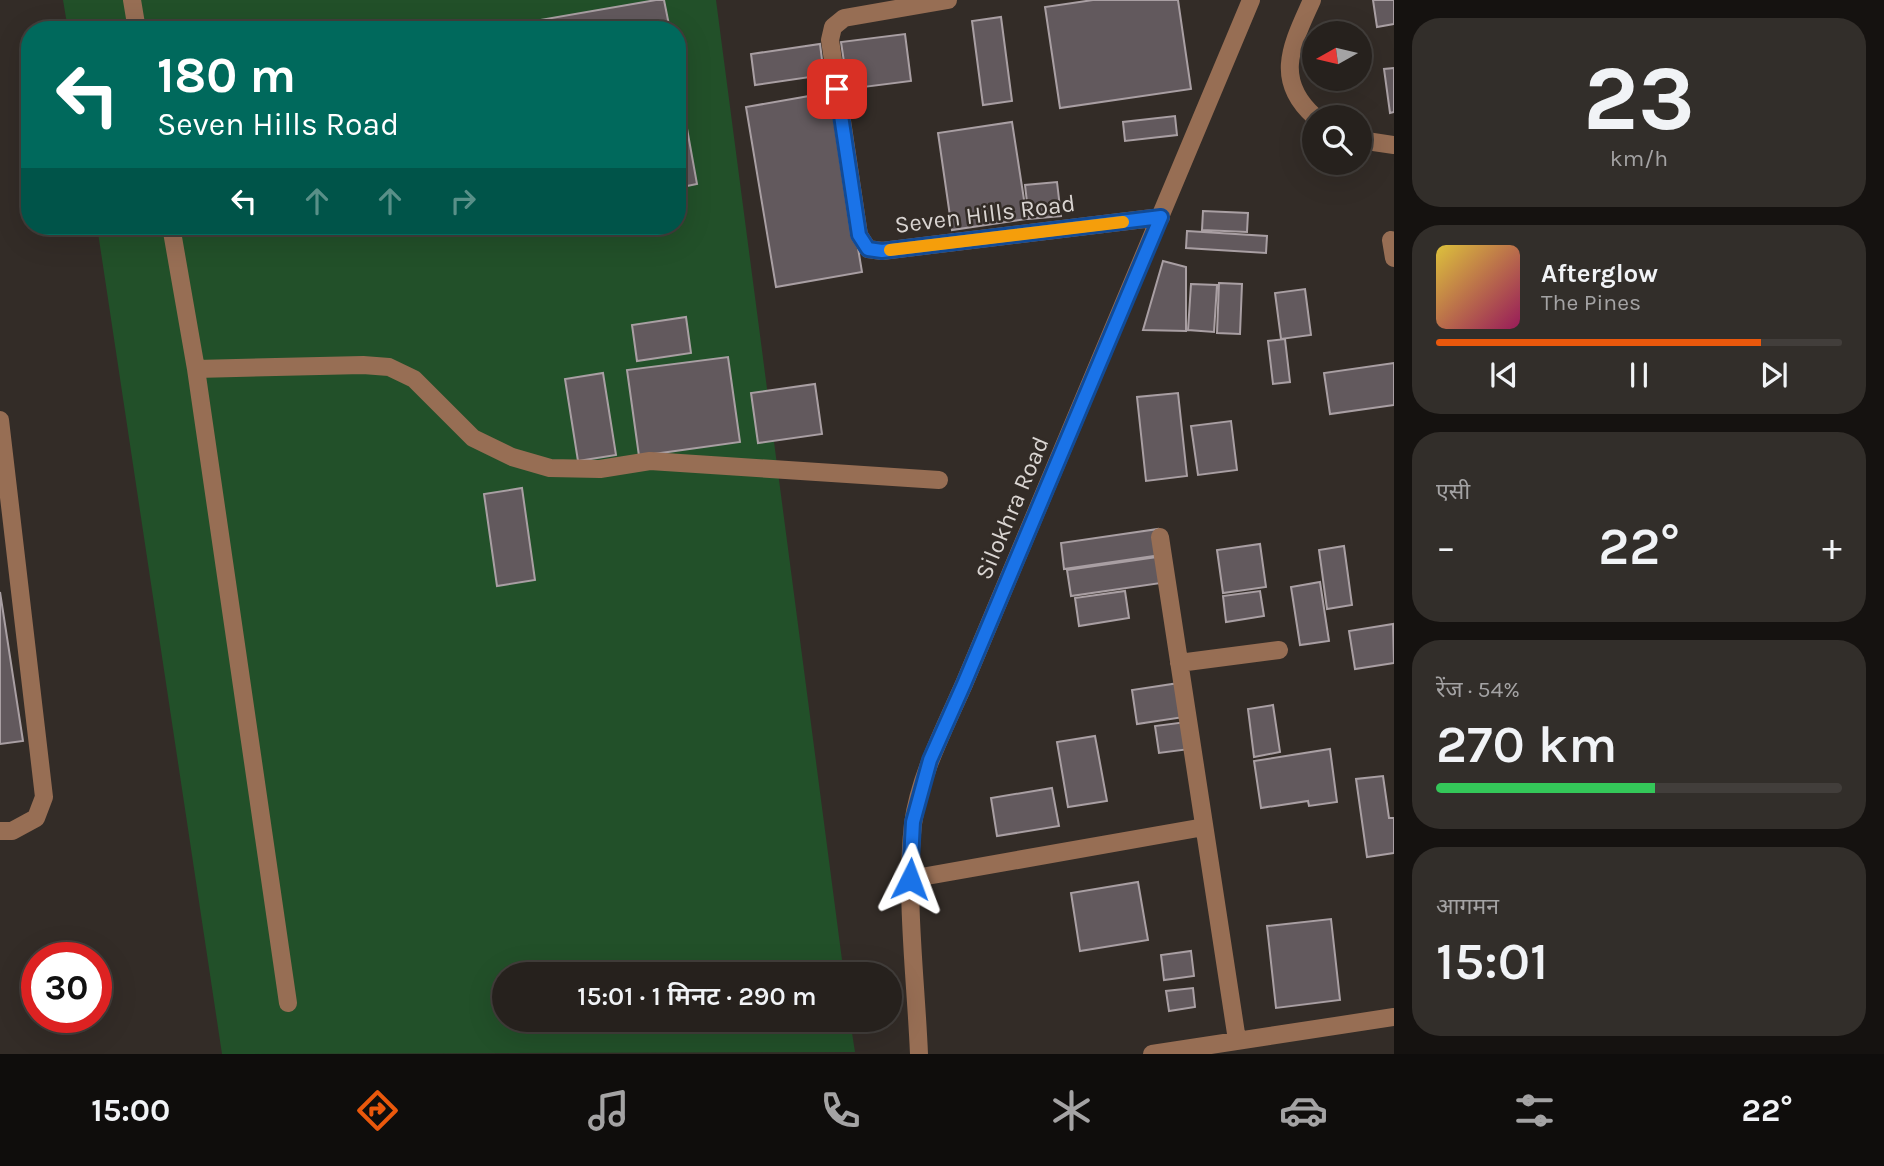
<!DOCTYPE html>
<html lang="hi">
<meta charset="utf-8">
<style>
:root{--surface:#26211d;--page:#322e2a;--text:#f1f3f6;--muted:#a4a3a4;--line:#423e3b;--accent:#ea580c}
body{margin:0;font-family:Karla,"Noto Sans Devanagari",sans-serif;background:var(--page);color:var(--text);height:100vh;display:flex;flex-direction:column;font-size:26px;white-space:nowrap}
*{box-sizing:border-box;margin:0}
p{font-size:23px;color:var(--muted)}
.icon{flex:none;width:38px;height:38px;fill:none;stroke:currentColor;stroke-width:2;stroke-linecap:round;stroke-linejoin:round}
.map{position:relative;flex:1;overflow:hidden}
.sheet{display:flex;flex-direction:column;gap:18px;padding:18px;background:#151210;width:490px}
.sheet>*{flex:none}
.hud{position:absolute;left:21px;top:21px;width:665px;height:214px;border-radius:28px;box-shadow:0 7px 28px #0002,0 0 0 2px var(--line);background:#00695c;color:#fff;overflow:hidden}
.needle{width:46px;rotate:262deg}
.controls{position:absolute;left:1302px;top:21px;display:grid;gap:14px}
.controls a{display:grid;place-items:center;width:70px;height:70px;border-radius:50%;background:var(--surface);box-shadow:0 7px 28px #0002,0 0 0 2px var(--line);font-size:35px}
.speed{position:absolute;left:21px;top:942px;display:flex;gap:14px;font-size:35px;font-weight:700;text-align:center}
.speed>*{display:grid;place-content:center;width:91px;height:91px;border-radius:50%;background:var(--surface);box-shadow:0 7px 28px #0002,0 0 0 2px var(--line);line-height:1}
.speed .limit{border:10px solid #d22;background:#fff;color:#111}
.pin{position:absolute;display:grid;place-items:center;width:60px;height:60px;color:#fff;margin:-30px;border-radius:14px;box-shadow:0 4px 10px #0006}
.me{position:absolute;width:77px;margin:-38px;rotate:3deg;stroke-linejoin:round;filter:drop-shadow(0 0 5px #0008)}
.turn{display:flex;align-items:center;gap:24px;height:147px;padding:0 21px;font-size:32px}
.turn .icon{width:91px;height:91px;stroke-width:2.5}
.turn b{display:block;font-size:49px;line-height:60px}
.lanes{display:flex;align-items:center;height:66px;padding:0 21px;background:#0003;justify-content:center;gap:35px;direction:ltr}
.lanes .off{opacity:.35}
.big{font-size:52px;font-weight:600;line-height:1.1}
.sheet .widget{flex:1;display:flex;flex-direction:column;justify-content:center;gap:10px;min-width:0;padding:0 24px;border-radius:28px;background:var(--page)}
.sheet .dial{align-items:center;gap:0}
.dial b{font-size:91px;line-height:1}
.song{display:flex;align-items:center;gap:21px}
.cover{width:84px;height:84px;border-radius:10px;background:linear-gradient(135deg,hsl(50 70% 55%),hsl(330 70% 35%))}
.played{height:7px;border-radius:4px;background:linear-gradient(90deg,var(--accent) 80%,var(--line) 80%)}
.keys{display:flex;justify-content:space-around;direction:ltr}
.heat{display:flex;justify-content:space-between;align-items:center;font-size:38px;direction:ltr}
.charge{height:10px;border-radius:5px;background:linear-gradient(90deg,#34c759 54%,var(--line) 0)}
.trip{position:absolute;left:492px;top:962px;width:410px;height:70px;border-radius:35px;background:var(--surface);box-shadow:0 7px 28px #0002,0 0 0 2px var(--line);font-weight:600;line-height:70px;text-align:center}
.menu{display:flex;height:112px;justify-content:space-around;align-items:center;background:#0f0d0c;color:var(--muted)}
.menu .icon{width:49px;height:49px}
.menu .selected{color:var(--accent)}
.menu b{font-size:32px;color:var(--text)}
main{display:flex;flex:1;min-height:0}
.map>svg:first-child{display:block}
.green{fill:#225029}
.building{fill:#62595d;stroke:#a99fa3;stroke-width:2}
.lines{fill:none;stroke-linecap:round;stroke-linejoin:round}
.minor{stroke:#976e54;stroke-width:18}
.route-casing{stroke:#114b97;stroke-width:18}
.route{stroke:#1a73e8;stroke-width:12}
.slow{stroke:#f59e0b;stroke-width:12}
.labels{text-anchor:middle;dominant-baseline:central;stroke-width:5;stroke-linejoin:round;paint-order:stroke}
.street-label{font-size:24px;fill:#dad5d2;stroke:#332c27}
</style>
<main>
<div class="map">
<svg width="1394" height="1054" viewBox="0 0 1394 1054">
<rect width="100%" height="100%" fill="#332c27"/>
<path class="green" d="M63 0H716L844 975H504V1020H850L855 1052 222 1054 97 226H677V30H68Z"/>
<path class="building" d="M656 0H664L670 30H541L540 20Z
M1093 0H1178L1191 89 1060 108 1045 7Z
M1373 0H1394V24L1377 27Z
M1001 17 1012 101 983 105 972 21Z
M905 34 911 81 848 89 841 42Z
M820 44 824 75 755 85 751 54Z
M1394 68V112L1390 113 1384 69Z
M677 73 697 184 677 188Z
M832 92 862 272 776 287 746 107Z
M1175 116 1177 135 1125 141 1123 122Z
M1012 122 1027 219 952 230 938 133Z
M1057 182 1061 216 1029 219 1025 185Z
M1203 211 1248 213 1247 232 1202 230Z
M1187 231 1267 236 1266 253 1186 248Z
M1163 261 1186 267V331L1143 330Z
M1219 283 1242 284 1240 334 1217 333Z
M1191 284 1217 285 1214 332 1188 330Z
M1305 289 1311 335 1281 339 1275 293Z
M686 317 691 353 637 361 632 325Z
M1285 339 1290 382 1273 384 1268 341Z
M728 357 740 442 639 456 627 370Z
M1394 363V405L1330 414 1324 373Z
M603 373 616 455 578 461 565 379Z
M815 384 822 434 758 443 751 393Z
M1178 393 1187 476 1146 481 1137 397Z
M1231 421 1237 470 1198 475 1191 426Z
M522 488 535 580 497 586 484 494Z
M1158 529 1161 555 1064 569 1061 543Z
M1260 544 1266 587 1223 593 1217 550Z
M1344 546 1352 605 1327 609 1319 550Z
M1157 557 1161 583 1071 596 1067 570Z
M1320 582 1329 641 1300 645 1291 587Z
M1125 591 1129 618 1079 626 1075 598Z
M1260 591 1264 616 1226 622 1223 596Z
M0 592 23 741 0 744Z
M1393 624 1394 663 1355 669 1349 631Z
M1179 683 1184 717 1137 724 1132 690Z
M1273 705 1280 752 1254 757 1248 709Z
M1186 722 1190 749 1159 753 1155 726Z
M1095 736 1107 801 1068 807 1057 742Z
M1330 749 1337 802 1309 806 1308 801 1261 808 1254 761Z
M1383 776 1389 818H1394V853L1367 857 1356 779Z
M1052 788 1059 826 997 836 991 798Z
M1138 882 1148 940 1080 951 1071 893Z
M1331 919 1340 1000 1276 1008 1267 926Z
M1191 951 1194 976 1164 980 1161 955Z
M1193 988 1195 1007 1169 1011 1166 991Z"/>
<g class="lines">
<path class="minor" d="M132 0 137 30
M948 0 844 18 833 27 830 40 859 235 868 249 882 251 1161 217
M1312 0C1293 43 1272 79 1315 117
M1360 140 1394 145
M171 226 196 369 288 1003
M1391 240 1394 258
M196 369 363 365 389 367 414 379 473 438 512 457 550 468 600 469 650 461 939 480
M0 420 44 797 36 818 12 831H0
M1160 537 1237 1040
M1179 663 1279 650
M910 879 1204 827
M919 1054C916 981 905 896 913 824 919 777 945 727 964 684L1251 0
M1152 1054 1394 1017"/>
</g>
<g class="lines">
<g class="route-casing">
<path id="route" d="M837 89 859 235 868 249 882 251 1161 217 964 684 930 760 913 822 910 879"/>
</g>
<use href="#route" class="route"/>
<path class="slow" d="M890 250 1123 222"/>
</g>
<g class="labels">
<g class="street-label">
<text transform="translate(985 214) rotate(-7)">Seven Hills Road</text>
<text transform="translate(1012 508) rotate(-67)">Silokhra Road</text>
</g>
</g>
</svg>
<div class="controls">
<a><svg class="needle" viewBox="-14 -14 28 28"><path d="M0-13l5 13h-10z" fill="#e53935"/><path d="M0 13l5-13h-10z" fill="#a4a3a4"/></svg></a>
<a><svg class="icon" aria-label="search" viewBox="0 0 24 24"><circle cx="10" cy="10" r="6"/><path d="M15 15l6 6"/></svg></a>
</div>
<div class="speed"><div class="limit">30</div></div>
<div class="pin" style="left:837px;top:89px;background:#d93025"><svg class="icon" aria-label="arrive" viewBox="0 0 24 24"><path d="M6 21V4h12l-3 4 3 4H6"/></svg></div>
<svg class="me" style="left:910px;top:879px" viewBox="-20 -20 40 40"><path d="M0-17L14 15 0 8-14 15z" fill="#1a73e8" stroke="#fff" stroke-width="4"/></svg>
<div class="trip">15:01 · 1 मिनट · 290 m</div>
<div class="hud">
<div class="turn"><svg class="icon" aria-label="left" viewBox="0 0 24 24"><path d="M17 20v-9H6M10 6l-5 5 5 5"/></svg><div><b>180 m</b>Seven Hills Road</div></div>
<div class="lanes"><svg class="icon" aria-label="left" viewBox="0 0 24 24"><path d="M17 20v-9H6M10 6l-5 5 5 5"/></svg><svg class="icon off" aria-label="ahead" viewBox="0 0 24 24"><path d="M12 20V5M6 11l6-6 6 6"/></svg><svg class="icon off" aria-label="ahead" viewBox="0 0 24 24"><path d="M12 20V5M6 11l6-6 6 6"/></svg><svg class="icon off" aria-label="right" viewBox="0 0 24 24"><path d="M7 20v-9h11M14 6l5 5-5 5"/></svg></div>
</div>
</div>
<section class="sheet">
<div class="widget dial"><b>23</b><p>km/h</p></div>
<div class="widget">
<div class="song"><i class="cover"></i><div><b>Afterglow</b><p>The Pines</p></div></div>
<div class="played"></div>
<div class="keys"><svg class="icon" aria-label="previous" viewBox="0 0 24 24"><path d="M18 5L8 12l10 7zM5 5v14"/></svg><svg class="icon" aria-label="pause" viewBox="0 0 24 24"><path d="M8 5v14M16 5v14"/></svg><svg class="icon" aria-label="next" viewBox="0 0 24 24"><path d="M6 5l10 7-10 7zM19 5v14"/></svg></div>
</div>
<div class="widget"><p>एसी</p>
<div class="heat"><a>−</a><b class="big">22°</b><a>+</a></div>
</div>
<div class="widget"><p>रेंज · 54%</p><b class="big">270 km</b><div class="charge"></div></div>
<div class="widget"><p>आगमन</p><b class="big">15:01</b></div>
</section>
</main>
<nav class="menu">
<b>15:00</b>
<svg class="icon selected" aria-label="directions" viewBox="0 0 24 24"><path d="M12 3l9 9-9 9-9-9zM9 14v-3h6M13 9l2 2-2 2"/></svg>
<svg class="icon" aria-label="music" viewBox="0 0 24 24"><path d="M9 18V5l10-2v13"/><circle cx="6" cy="18" r="3"/><circle cx="16" cy="16" r="3"/></svg>
<svg class="icon" aria-label="phone" viewBox="0 0 24 24"><path d="M5 4h4l2 5-3 2q2 4 5 5l2-3 5 2v4C11 20 4 13 5 4z"/></svg>
<svg class="icon" aria-label="climate" viewBox="0 0 24 24"><path d="M12 3v18M4 7l16 10M4 17L20 7"/></svg>
<svg class="icon" aria-label="car" viewBox="0 0 24 24"><path d="M5 17H2v-5l4-1 3-4h7l3 4 3 1v5h-3M9 17h6M6 11h13"/><circle cx="7" cy="17" r="2"/><circle cx="17" cy="17" r="2"/></svg>
<svg class="icon" aria-label="filters" viewBox="0 0 24 24"><path d="M4 7h16M4 17h16"/><circle cx="9" cy="7" r="2"/><circle cx="15" cy="17" r="2"/></svg>
<b>22°</b>
</nav>
